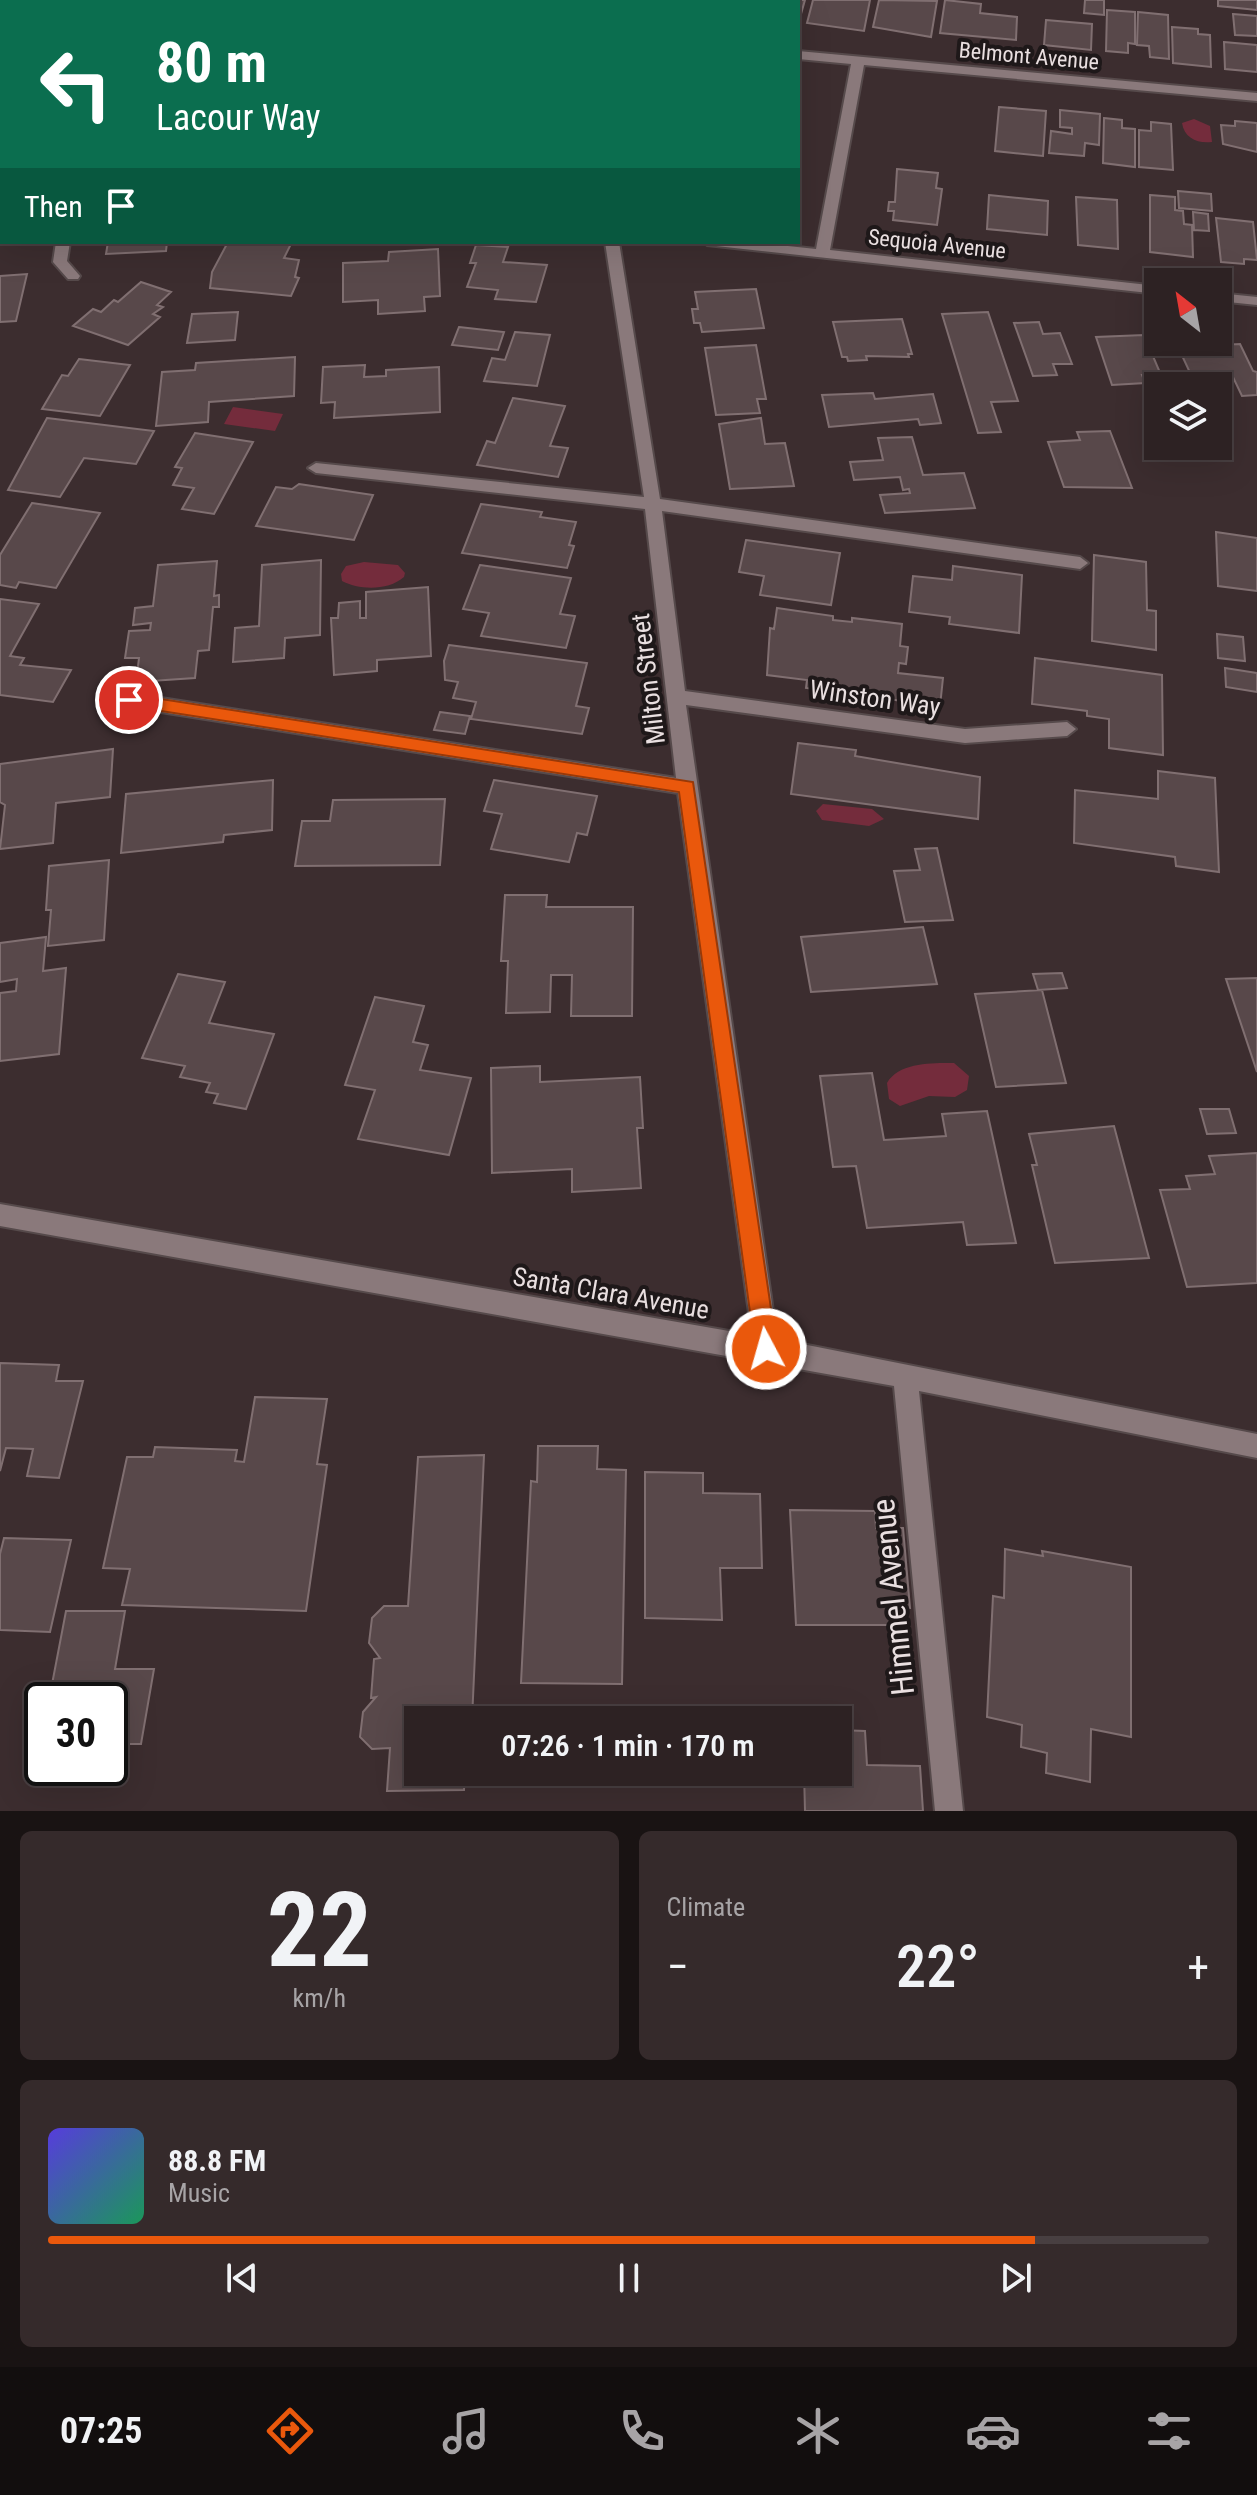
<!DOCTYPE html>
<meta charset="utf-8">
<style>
:root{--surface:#2d2223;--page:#352a2b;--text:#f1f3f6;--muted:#a7a4a6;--line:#483f41;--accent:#ea580c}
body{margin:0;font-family:"Roboto Condensed",sans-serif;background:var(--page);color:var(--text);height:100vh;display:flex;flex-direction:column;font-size:30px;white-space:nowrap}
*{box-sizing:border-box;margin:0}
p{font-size:26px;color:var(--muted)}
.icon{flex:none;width:44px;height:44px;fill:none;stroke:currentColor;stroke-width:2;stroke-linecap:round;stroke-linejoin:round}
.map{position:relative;height:1811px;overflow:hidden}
.details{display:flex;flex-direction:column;gap:20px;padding:20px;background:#191313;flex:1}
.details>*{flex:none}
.top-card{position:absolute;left:0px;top:0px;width:800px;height:244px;box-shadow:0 8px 32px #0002,0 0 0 2px var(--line);background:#0b6e4f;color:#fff;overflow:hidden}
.needle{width:52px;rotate:329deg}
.fabs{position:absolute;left:1144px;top:268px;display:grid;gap:16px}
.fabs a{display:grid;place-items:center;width:88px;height:88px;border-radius:0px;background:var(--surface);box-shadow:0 8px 32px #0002,0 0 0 2px var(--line);font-size:40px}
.speed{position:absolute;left:24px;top:1682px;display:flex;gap:16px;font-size:40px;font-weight:700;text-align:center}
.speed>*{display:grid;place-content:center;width:104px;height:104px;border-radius:50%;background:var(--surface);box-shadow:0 8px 32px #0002,0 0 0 2px var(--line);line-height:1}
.speed .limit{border:4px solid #111;border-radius:12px;background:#fff;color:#111}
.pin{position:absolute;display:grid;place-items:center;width:68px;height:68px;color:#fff;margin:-34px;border:4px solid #fff;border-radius:50%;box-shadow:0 2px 8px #0007}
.me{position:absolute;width:88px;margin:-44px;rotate:354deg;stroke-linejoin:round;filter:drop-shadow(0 0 6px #0008)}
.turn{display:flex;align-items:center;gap:28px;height:168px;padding:0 24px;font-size:36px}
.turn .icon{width:104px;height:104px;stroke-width:2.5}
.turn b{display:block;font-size:56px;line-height:68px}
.then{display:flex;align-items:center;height:76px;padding:0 24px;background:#0003;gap:16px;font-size:30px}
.big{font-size:60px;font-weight:600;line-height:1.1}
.details .widget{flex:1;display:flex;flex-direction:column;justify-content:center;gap:12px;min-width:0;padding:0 28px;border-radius:12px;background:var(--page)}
.details .dial{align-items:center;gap:0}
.dial b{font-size:104px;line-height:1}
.song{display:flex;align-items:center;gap:24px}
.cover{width:96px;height:96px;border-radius:12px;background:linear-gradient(135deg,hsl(250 70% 55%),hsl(150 70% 35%))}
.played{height:8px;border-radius:4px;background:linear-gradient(90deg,var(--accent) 85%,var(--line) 85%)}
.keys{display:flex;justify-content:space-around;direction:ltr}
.heat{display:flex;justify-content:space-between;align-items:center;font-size:44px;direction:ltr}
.details .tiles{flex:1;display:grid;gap:20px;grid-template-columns:1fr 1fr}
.widget:last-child{grid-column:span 2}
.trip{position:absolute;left:404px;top:1706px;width:448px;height:80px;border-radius:0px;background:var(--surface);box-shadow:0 8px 32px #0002,0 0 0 2px var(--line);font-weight:600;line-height:80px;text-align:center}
.dock{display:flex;height:128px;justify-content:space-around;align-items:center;background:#120e0e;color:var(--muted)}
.dock .icon{width:56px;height:56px}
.dock .active{color:var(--accent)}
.dock b{font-size:36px;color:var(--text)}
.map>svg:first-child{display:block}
.water{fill:#742c3c}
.building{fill:#58484a;stroke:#806f71;stroke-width:2}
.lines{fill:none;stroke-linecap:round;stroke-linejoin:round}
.street-casing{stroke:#564a4b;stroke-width:4}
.street{fill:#8a797b;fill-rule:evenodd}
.route{fill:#ea580c;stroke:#983908;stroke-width:2}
.labels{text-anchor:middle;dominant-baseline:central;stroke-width:8;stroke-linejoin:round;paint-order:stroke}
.far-street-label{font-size:22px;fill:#e9dfe0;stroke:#1e1819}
.street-label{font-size:26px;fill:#e9dfe0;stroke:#1e1819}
.near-street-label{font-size:32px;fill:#e9dfe0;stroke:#1e1819}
</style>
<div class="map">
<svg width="1257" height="1811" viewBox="0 0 1257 1811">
<rect width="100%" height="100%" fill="#3c2d2f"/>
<path class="water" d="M1194 119 1210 126 1212 142C1198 144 1184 138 1182 123Z
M233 407 283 414 275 431 224 424Z
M364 562 398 565 405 573 404 577C388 591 359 590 342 581L341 574 346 566Z
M823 804 872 809 884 819 869 826 822 820 816 811Z
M954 1063 969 1076 967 1090 955 1097 929 1096 900 1106 889 1099 887 1083C899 1062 933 1063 954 1063Z"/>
<path class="building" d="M749 0H805L799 21 798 2Z
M813 0H870L864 31 807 23Z
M879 0 937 1 931 37 873 27Z
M945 0 981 4 980 13 1017 17 1016 40 940 33Z
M1085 0H1104V15L1084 13Z
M1218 0H1257V10L1218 6Z
M1107 10 1135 12V44L1128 43V53L1106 51Z
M1138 12 1168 15 1169 59 1150 57 1149 46 1137 45Z
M1233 14 1257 16V36L1235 35Z
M1046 20 1092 24 1091 50 1044 45Z
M1172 27 1198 29V34L1210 35 1211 67 1173 63Z
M1224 42 1257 45V72L1225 69Z
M999 107 1046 111 1043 156 995 151Z
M1060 110 1100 114 1099 145 1085 143 1084 156 1049 153 1051 131 1072 134V128L1060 127Z
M1104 118 1122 120V128L1135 129V167L1103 163Z
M1235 121 1257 123V152L1223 144 1221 125 1235 126Z
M1151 122 1171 124 1173 170 1139 167V130L1151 131Z
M897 169 938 173 936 188 942 189 937 225 893 220 894 211H888L889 202H895Z
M1178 191 1211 194 1212 211 1179 208Z
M989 195 1048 201 1047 235 987 229Z
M1150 195 1175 197V210L1183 211 1184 224 1192 225 1193 257 1150 252Z
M1076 197 1117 200 1118 249 1078 245Z
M1193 212 1208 214 1209 231 1194 230Z
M1216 218 1253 222 1257 260 1244 259V264L1221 262Z
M108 242H167L166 251 106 254Z
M228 242 291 244 284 258 299 260 295 277 299 278 291 296 210 288 212 272Z
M476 245 508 247 503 262 547 265 536 302 495 299 498 290 467 287 476 263H470Z
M438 249 440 296 424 297 425 311 378 314V300L343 302V263L388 261 389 252Z
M27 274 16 321 0 322V276Z
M141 282 171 292 157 305 163 307 153 314 160 317 128 345 73 326 93 309 101 312 114 300 118 302Z
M756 289 764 328 702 332 700 323H694L692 309H698L695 292Z
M238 312 235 340 187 343 192 314Z
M988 312 1018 401 991 402 1001 432 978 433 942 314Z
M902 319 912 354H908L909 357 866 356 867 360 848 361 847 357H842L833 322Z
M1039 322 1043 334 1060 333 1072 364H1053L1057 375 1033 376 1014 323Z
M459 327 504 332 498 350 452 345Z
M515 332 550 335 537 386 484 381 492 358 505 360Z
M1144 335 1161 375H1142L1145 383 1112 385 1096 337Z
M1240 344 1253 371 1257 372V395L1242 396 1232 375 1192 377 1178 347Z
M756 345 766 399H757L760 413 716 415 705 348Z
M295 357 294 396 209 402 208 422 156 426 162 372 195 370 196 363Z
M79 359 130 365 100 416 42 409 62 375 68 376Z
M365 365 364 377 386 376V370L439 367 440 412 334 418 335 402 321 403 323 367Z
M873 393 875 399 933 394 941 423 920 425 918 419 829 427 822 395Z
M513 398 565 406 550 446 568 448 558 477 477 465 487 441 495 443Z
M47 418 154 431 136 464 84 458 60 497 8 490Z
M761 418 765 444 785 443 794 486 730 489 719 424Z
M1110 431 1132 488 1064 487 1048 442 1080 440 1077 432Z
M195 433 253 442 214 514 182 509 194 488 173 485 182 468 175 467Z
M912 437 923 475 964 473 975 508 885 513 880 495 910 493 909 489 903 490 900 477 854 480 850 462 883 460 878 438Z
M299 484 373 495 354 540 256 526 276 487 292 489Z
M32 503 100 513 56 588 19 582 16 588 0 585V555Z
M481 504 542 512 540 517 576 522 569 545 574 546 567 568 462 553Z
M1216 532 1257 538V591L1218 586Z
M746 540 840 553 831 605 760 595 764 576 739 572Z
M1094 555 1146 562 1147 610 1156 611V650L1092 641Z
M321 560 320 635 285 638 284 658 233 662 235 628 259 626 262 565Z
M217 561 214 596 219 595V607H213L209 650 198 651 195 678 136 682 139 658H125L129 631 150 630 151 623 133 625 135 608 153 606 158 565Z
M480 565 571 578 560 614 575 616 566 648 481 636 489 613 463 609Z
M953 566 1022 575 1019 633 949 624 950 617 909 612 913 576 952 580Z
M428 587 431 656 377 660V671L334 675 331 618H338L339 603 360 601V618H366V592Z
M0 599 39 604 10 656 24 658 20 665 71 670 53 702 0 695Z
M777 608 833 616V620L852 622V618L902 624 900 646 908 647 906 664 899 663 898 673 943 678 940 706 806 688 807 680 767 675 770 628 774 629Z
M1217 634 1243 637 1245 661 1218 658Z
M449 645 587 663 576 706 589 708 582 734 471 719 476 702 453 698 458 682 445 680 444 661Z
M1035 658 1162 675 1163 755 1109 748V719L1087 716V711L1032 704Z
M1225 668 1257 673V692L1226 687Z
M440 712 470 716 465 734 434 730Z
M798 743 856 750 855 756 980 777 978 819 791 794Z
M113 749 110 797 56 803 53 843 0 849 5 805 0 802V764Z
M1158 771 1215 778 1219 872 1176 866 1175 857 1074 843 1075 790 1158 799Z
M273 780 272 830 224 835 223 842 121 853 126 794Z
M494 780 597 796 587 835 577 833 569 862 491 849 502 814 484 811Z
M445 799 440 865 295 866 302 821H330L333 800Z
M937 848 953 920 905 922 894 871 920 870 915 849Z
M109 860 104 940 48 946 51 910H46L49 866Z
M505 895H547L546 907H633L632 1016H571L572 975H551L550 1012 506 1013 508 961H501Z
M923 927 937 984 811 992 801 937Z
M46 937 43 971 66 968 59 1054 0 1061V993L16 991 17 979 0 982V943Z
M1062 973 1067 988 1038 990 1033 974Z
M178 974 225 982 209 1023 274 1034 246 1109 214 1103 218 1094 206 1092 210 1083 180 1077 185 1066 142 1058Z
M1257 978V1072L1226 979Z
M1042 990 1066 1083 996 1087 975 994Z
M375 997 424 1006 413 1042 428 1045 420 1070 471 1078 449 1155 358 1139 375 1090 345 1085Z
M540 1066V1082L640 1077 643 1128H637L641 1188 572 1192V1169L492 1173 491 1068Z
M872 1073 884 1140 946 1136 942 1114 987 1111 1016 1243 967 1245 963 1222 867 1228 856 1166 833 1167 820 1076Z
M1200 1109H1229L1236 1133 1207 1134Z
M1114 1126 1149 1258 1055 1263 1032 1165H1037L1029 1134Z
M1257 1153V1283L1187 1287 1160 1190 1190 1189 1186 1176 1215 1174 1209 1156Z
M0 1363 59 1365 56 1381H83L59 1478 27 1476 33 1449 6 1448 0 1471Z
M255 1397 327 1399 317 1464 327 1465 306 1611 122 1605 130 1569 103 1568 127 1457H153L155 1447 237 1450 235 1461 244 1462Z
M538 1446H598L597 1469 626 1470 622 1684 521 1683 531 1481 537 1482Z
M484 1455 472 1720H418V1772H465L464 1790 387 1791 390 1748 372 1749 360 1737 363 1712 376 1697 371 1698 374 1659 380 1658 369 1643 372 1618 384 1606H408L418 1457Z
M645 1472 703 1473V1493L760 1494 762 1568H720L722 1620 645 1618Z
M790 1510 875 1511 876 1528H903L910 1608H901L903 1625H796Z
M4 1538 71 1540 50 1632 0 1630V1554Z
M1005 1549 1043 1556 1042 1551 1131 1567V1737L1091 1729 1090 1782 1046 1773 1047 1753 1021 1747 1022 1725 987 1717 993 1596 1004 1598Z
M66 1611H125L115 1669H154L141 1744H110V1700H49Z
M838 1730 865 1731 867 1765 920 1766 923 1811H805L804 1772H838Z"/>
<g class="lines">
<g class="street-casing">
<path id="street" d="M249 0H282L283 2H250Z
M798 51 1257 93V101L864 65 830 250 1158 286V294L707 245 705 242H751L816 249 851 64 798 59Z
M0 160H2V168H0Z
M56 242H70L67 261 80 276 78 279H68L53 262Z
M605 242H619L660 499 1080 557 1088 563 1080 569 662 511 685 691 965 729 1067 722 1076 729 1067 736 965 743 686 705 777 1339 1257 1434V1458L919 1391 963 1811H935L894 1386 0 1226V1204L752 1335 678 793 129 707 120 700 129 693 676 778 645 509 316 473 308 468 316 463 644 497Z
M1218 293 1257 297V305L1218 301Z"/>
</g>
<use href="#street" class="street"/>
</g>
<path class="route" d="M129 694 693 782 777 1349 774 1356 766 1359 758 1356 755 1349 679 792 129 706 121 700Z"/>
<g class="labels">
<g class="far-street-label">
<text transform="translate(1029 56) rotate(5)">Belmont Avenue</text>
<text transform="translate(937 244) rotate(6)">Sequoia Avenue</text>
</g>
<g class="street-label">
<text transform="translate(648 679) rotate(-97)">Milton Street</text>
<text transform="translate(875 698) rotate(8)">Winston Way</text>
<text transform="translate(611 1293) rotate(10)">Santa Clara Avenue</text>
</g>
<g class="near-street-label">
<text transform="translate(893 1597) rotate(-96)">Himmel Avenue</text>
</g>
</g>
</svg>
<div class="fabs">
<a><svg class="needle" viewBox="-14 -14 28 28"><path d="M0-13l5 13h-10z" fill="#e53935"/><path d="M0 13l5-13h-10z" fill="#a7a4a6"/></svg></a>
<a><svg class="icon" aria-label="layers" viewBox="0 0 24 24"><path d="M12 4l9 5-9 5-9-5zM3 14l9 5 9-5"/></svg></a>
</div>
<div class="speed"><div class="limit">30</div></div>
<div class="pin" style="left:129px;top:700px;background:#d93025"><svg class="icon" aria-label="arrive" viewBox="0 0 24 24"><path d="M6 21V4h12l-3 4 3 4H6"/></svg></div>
<svg class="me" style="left:766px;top:1349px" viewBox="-20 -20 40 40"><circle r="17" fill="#ea580c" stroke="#fff" stroke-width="3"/><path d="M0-11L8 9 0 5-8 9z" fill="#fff"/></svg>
<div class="trip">07:26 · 1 min · 170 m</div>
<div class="top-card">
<div class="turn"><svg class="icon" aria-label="left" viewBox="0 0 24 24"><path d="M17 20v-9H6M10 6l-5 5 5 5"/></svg><div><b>80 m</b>Lacour Way</div></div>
<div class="then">Then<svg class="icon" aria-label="arrive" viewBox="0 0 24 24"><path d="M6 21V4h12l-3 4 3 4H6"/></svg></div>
</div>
</div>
<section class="details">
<div class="tiles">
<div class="widget dial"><b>22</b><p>km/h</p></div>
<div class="widget"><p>Climate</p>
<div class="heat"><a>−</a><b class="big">22°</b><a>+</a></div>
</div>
<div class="widget">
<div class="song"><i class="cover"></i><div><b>88.8 FM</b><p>Music</p></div></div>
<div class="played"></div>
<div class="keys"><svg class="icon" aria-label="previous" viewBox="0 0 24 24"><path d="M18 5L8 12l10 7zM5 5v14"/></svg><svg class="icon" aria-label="pause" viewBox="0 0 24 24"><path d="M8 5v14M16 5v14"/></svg><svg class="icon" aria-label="next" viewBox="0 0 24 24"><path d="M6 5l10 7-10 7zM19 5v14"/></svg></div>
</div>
</div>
</section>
<nav class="dock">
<b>07:25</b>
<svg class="icon active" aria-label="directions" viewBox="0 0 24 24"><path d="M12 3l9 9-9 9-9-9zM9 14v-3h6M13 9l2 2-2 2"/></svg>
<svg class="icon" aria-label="music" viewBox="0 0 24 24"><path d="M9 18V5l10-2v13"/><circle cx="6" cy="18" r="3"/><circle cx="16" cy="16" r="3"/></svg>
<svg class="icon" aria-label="phone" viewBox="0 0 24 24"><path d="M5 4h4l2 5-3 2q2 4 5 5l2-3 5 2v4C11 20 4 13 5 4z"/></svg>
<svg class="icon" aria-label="climate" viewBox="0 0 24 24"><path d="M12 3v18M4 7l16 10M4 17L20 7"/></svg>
<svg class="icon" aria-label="car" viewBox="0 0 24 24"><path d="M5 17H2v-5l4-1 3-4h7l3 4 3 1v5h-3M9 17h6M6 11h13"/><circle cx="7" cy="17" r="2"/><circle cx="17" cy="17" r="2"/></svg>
<svg class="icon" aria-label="filters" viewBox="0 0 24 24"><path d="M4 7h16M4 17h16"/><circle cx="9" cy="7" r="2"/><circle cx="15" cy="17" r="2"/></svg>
</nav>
